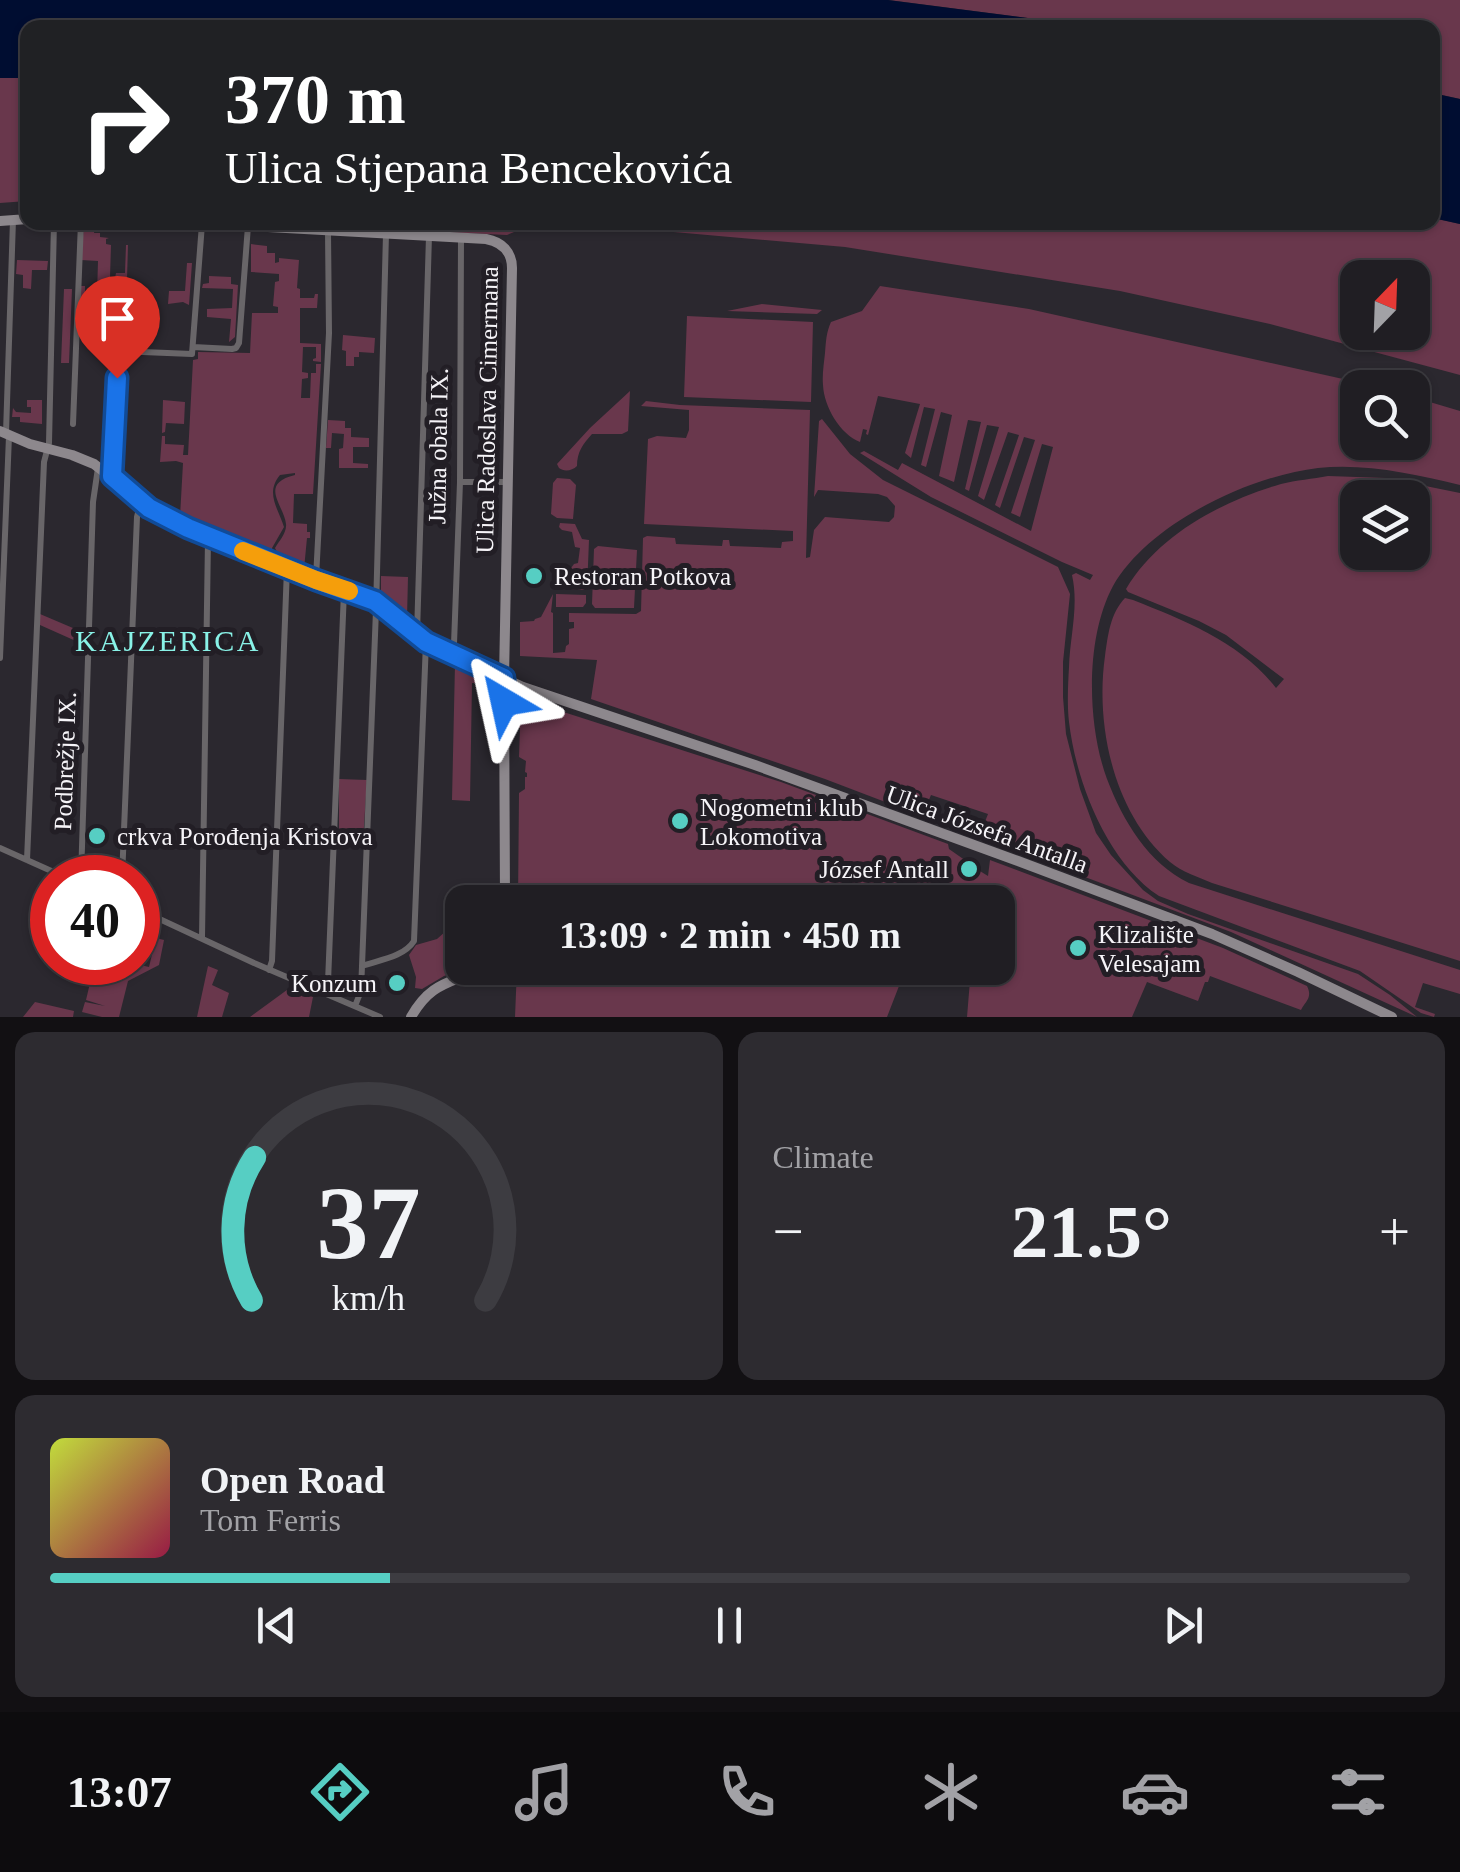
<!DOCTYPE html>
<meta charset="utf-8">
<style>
:root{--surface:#201e23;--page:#2d2b30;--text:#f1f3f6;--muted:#a2a2a6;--line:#3d3c41;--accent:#56cec3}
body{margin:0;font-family:Georgia,serif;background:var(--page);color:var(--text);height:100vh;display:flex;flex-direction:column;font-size:38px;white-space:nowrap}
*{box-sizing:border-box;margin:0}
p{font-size:32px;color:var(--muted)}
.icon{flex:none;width:55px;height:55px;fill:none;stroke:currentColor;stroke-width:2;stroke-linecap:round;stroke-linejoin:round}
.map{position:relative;height:1017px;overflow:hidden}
.side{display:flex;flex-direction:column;gap:15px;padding:15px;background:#121013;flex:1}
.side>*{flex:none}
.banner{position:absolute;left:20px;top:20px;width:1420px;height:210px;border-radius:20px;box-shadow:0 2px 8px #0004,0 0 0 2px var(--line);background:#202124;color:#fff;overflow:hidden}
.needle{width:65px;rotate:23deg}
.fabs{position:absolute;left:1340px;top:260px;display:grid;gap:20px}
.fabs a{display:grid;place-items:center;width:90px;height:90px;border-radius:20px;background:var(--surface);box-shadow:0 2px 8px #0004,0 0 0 2px var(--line);font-size:50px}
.speed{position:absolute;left:30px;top:855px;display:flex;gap:20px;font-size:50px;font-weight:700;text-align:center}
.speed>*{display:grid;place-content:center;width:130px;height:130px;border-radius:50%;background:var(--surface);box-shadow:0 2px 8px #0004,0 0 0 2px var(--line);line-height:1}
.speed .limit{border:15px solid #d22;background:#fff;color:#111}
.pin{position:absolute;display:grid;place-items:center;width:85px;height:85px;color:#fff;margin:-102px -42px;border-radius:50% 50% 50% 0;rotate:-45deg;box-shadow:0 0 10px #0007}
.pin .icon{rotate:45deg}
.me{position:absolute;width:110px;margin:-55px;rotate:324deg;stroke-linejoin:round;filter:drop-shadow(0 0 8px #0008)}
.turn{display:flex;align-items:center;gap:35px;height:210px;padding:0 40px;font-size:45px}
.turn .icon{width:130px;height:130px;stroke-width:2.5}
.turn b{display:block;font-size:70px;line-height:85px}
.big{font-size:75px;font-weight:600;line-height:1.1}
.side .tile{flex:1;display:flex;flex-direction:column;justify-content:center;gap:15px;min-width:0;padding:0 35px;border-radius:20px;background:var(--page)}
.side .dial{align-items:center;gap:0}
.dial svg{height:260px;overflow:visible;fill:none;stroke:var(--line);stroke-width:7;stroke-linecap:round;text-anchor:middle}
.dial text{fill:var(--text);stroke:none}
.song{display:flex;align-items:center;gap:30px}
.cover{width:120px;height:120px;border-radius:15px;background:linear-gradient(135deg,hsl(70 70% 55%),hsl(340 70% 35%))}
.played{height:10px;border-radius:5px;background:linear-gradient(90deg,var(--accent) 25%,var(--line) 25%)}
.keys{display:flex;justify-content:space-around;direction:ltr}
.heat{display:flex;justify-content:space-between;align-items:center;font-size:55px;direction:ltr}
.side .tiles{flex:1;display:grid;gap:15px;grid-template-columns:1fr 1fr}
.tile:last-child{grid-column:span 2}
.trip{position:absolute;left:445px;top:885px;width:570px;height:100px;border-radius:20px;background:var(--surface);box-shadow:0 2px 8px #0004,0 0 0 2px var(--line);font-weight:600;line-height:100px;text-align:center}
.dock{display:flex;height:160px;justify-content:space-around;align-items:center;background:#0d0c0e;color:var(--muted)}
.dock .icon{width:70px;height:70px}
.dock .active{color:var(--accent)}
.dock b{font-size:45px;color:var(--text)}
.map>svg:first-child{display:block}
.green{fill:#69374c;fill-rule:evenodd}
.water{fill:#000d31}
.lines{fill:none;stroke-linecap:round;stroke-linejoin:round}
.street{stroke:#696669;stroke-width:6}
.secondary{stroke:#8d888d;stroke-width:10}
.route-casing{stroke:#114b97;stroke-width:25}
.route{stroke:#1a73e8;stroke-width:18}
.slow{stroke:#f59e0b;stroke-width:18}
.poi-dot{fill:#56cec3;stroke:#221e25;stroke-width:4}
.labels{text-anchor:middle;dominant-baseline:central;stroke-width:10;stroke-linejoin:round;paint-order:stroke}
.street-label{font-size:25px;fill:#f6f4f8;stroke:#221e25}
.poi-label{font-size:25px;fill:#f6f4f8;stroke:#221e25;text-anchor:start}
.quarter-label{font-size:30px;letter-spacing:2.5px;fill:#89f2e7;stroke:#221e25}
</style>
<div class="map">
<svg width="1460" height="1017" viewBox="0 0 1460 1017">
<rect width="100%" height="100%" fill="#2b282f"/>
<path class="green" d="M888 0H1460V99L1433 93 1432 28 1097 27Z
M0 78H27V201L0 203Z
M1433 218 1460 224V375L1270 324 1120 291 845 247 572 223 1432 222ZM1358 278H1412V332H1358Z
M424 222 526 227 507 235 258 223Z
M84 224 112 226V228L95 227 94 233H100V237L109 238 106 239V244L111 245 110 278H115L116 273H125L126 245H128L127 279 124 280 123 313H125V326L92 325V320H80L81 286H85V295H97L98 261 81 260Z
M251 244 267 246V253H275V263L279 262V258L299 260 297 288 300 289V298H314L315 294H318L317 308H300V343L321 344V362L313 361V359L316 358V347H303L302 372 308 373V378L302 379 301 398H310L311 373H316V364H321L313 494H294L293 523 307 524V532H310V538H307L304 569 281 561 275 548C279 541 287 533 286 524 284 505 258 484 295 475V473L280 475C265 493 278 508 284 527L272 548 275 559 201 528 180 517 183 463 176 461 160 462 162 436H165V444L184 445 183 455H188L193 360 198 359V352L250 353 252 313H278V307L273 306 275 282 279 281V274L251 272Z
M17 260 48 261 47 270H32L31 289 23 288V275L16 274Z
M187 263H192L189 305 183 302 168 304 169 291H185Z
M209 276 231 277V284L238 285 235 337 229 342 231 319 207 317V309L232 308 233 289 202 288 203 284 209 283Z
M880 286 1029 309 1379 387 1358 388V442H1412L1413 397 1460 411V485C1414 474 1365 463 1318 468 1249 476 1148 524 1113 586 1085 638 1087 725 1107 779 1123 821 1148 863 1189 883L1460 970V994L1423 983 1415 1007 1435 1014 1434 1017 1421 1013 1360 971 1159 896C1107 862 1076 782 1069 722 1067 704 1068 685 1069 667 1070 636 1079 606 1072 575L1076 573 1090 580 1093 575 1062 562 931 497 860 453 864 451 898 470 902 463 1031 531 1053 447 1042 444 1020 517 1011 513 1035 440 1024 437 1000 508 995 505 1019 435 1008 432 984 500 978 496 999 427 987 425 969 491 965 489 981 422 968 420 954 482 939 476 952 415 941 412 926 467 921 465 935 409 924 407 911 458 905 453 920 404 878 396 868 435 866 434 867 430 863 429 860 442C840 434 824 407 823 385 822 375 824 363 825 353 826 342 826 333 831 322L862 311Z
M64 289H72L69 363H61Z
M762 304 822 310 817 314 727 311Z
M687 316 813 322 811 402 684 397Z
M343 335 375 338 374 353 359 352V357H354V366H346V351L342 350Z
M630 391 628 431 622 434H592C583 444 577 452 577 466 572 471 564 472 559 468L557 464 590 428Z
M27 400H42V424L20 422V417H12L13 408 16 412 31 413V407H27Z
M163 400 185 402 184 424 166 423 165 432 162 433Z
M646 401 680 405 810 410 806 558 810 557 814 530 825 517 889 522 894 517 895 506 887 497 878 494 818 490 814 497 819 421 822 419 850 454 883 480 1058 567 1070 594 1063 662V697L1066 734 1080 789 1096 833 1111 855 1143 890 1158 901 1188 914 1358 974 1390 995 1417 1017 1231 932 979 837 988 814 931 795 922 816 825 779 591 699 597 660 520 656V622L534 621 535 619 541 617 553 594 551 612 553 613V653L565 652 566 646 569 644V629L574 628V622H569V613L636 614 641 611 643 538 647 536 675 538 676 544 722 546 723 540H729L730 546 781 548 782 542 793 541V531L644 524 648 439 657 436 686 438 689 430V410L641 406Z
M328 420 345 421V428H351V437L369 438V447H353V463L368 464V468H339V449L343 448 344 434 332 433 331 448H326Z
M1328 476 1386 478 1460 493V961L1212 883C1198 877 1182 872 1170 862 1114 814 1095 726 1105 656 1108 635 1110 614 1125 598L1133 600C1186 621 1240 642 1276 688L1284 679 1226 635 1199 621 1128 592 1126 589C1158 535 1222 501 1281 484 1296 480 1313 479 1328 476ZM1358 498H1412V552H1358Z
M557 478 570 479 576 485 573 519 557 518 551 514 553 483Z
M560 523 575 524 582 539 589 540 587 590 570 589 571 568 574 564 578 563 580 548 575 547 572 532 562 530 559 527Z
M598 546 637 550 634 608H595L592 604 594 549Z
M381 576 408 577 407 618 381 596Z
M556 594 586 595V603L583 607H556Z
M40 614 87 634V646L40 625Z
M455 664 490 678V683H472L470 801 452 800Z
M520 698 781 782 948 844 949 849 969 863 966 869 968 872 975 868 988 876 990 860 1223 948 1307 986C1313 998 1305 1002 1301 1010L1210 976 1208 982H1205L1198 1001 1147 982 1132 1017H967L971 968H998V902H518L519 793 525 789V777H527V773L525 772 526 761 519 757 520 728 511 722 514 701Z
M339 779 367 780 363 841H339Z
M447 892H468V897H453V920H462V968H467L444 976 422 989 415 988 416 977 409 955 416 945 437 939 446 931Z
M156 938 164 940 159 965 128 981 119 1017H102L82 1012 85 1002 105 1006 86 1000 94 966 112 970 114 967 95 963H132L149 967Z
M208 966 218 970 212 985 229 993 222 1017H197Z
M517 968H906L887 1017H515Z
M291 987 313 997 309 1017H250Z
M35 1002 74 1011 73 1017H23Z"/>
<path class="water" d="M0 0H888L1097 27 28 28 27 78H0Z
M1432 93 1460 99V224L1433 218Z"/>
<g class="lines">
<path class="street" d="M193 347 232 349 236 348 239 343 248 226
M118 351 192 354 202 224
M73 424 81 222
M6 433 13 220
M112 476 119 328
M460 482H507
M316 578 329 333 328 231
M417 634 429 236
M451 654 454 644 460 482 461 238
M0 658 9 436
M0 848 67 878
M27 860 44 462 49 443 54 222
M81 878 93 502 98 468
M122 878 137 517 141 501
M138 909 254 963 380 1017
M202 938 208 539
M362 966C379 960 404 957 414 941L426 642
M269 970 272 961 287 568
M325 993 328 982 344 591
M355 1006 361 991 362 966 376 610 386 234"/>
<path class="secondary" d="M0 221 28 219
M178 222 486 239C502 242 512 252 512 268L504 678 505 902
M0 431 30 444 72 455 94 464 149 507 208 538 316 580 375 601 438 649 523 687 755 765 1018 861 1212 934 1298 972 1392 1017
M411 1017C431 982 449 984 482 968"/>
</g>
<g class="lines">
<g class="route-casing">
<path id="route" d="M117 378 112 476 149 508 188 528 316 580 375 601 426 642 504 678V702"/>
</g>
<use href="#route" class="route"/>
<path class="slow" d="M243 551 316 580 349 591"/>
</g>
<g class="poi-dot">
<circle cx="534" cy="576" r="10"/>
<circle cx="680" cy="821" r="10"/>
<circle cx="97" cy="836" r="10"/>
<circle cx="969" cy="869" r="10"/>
<circle cx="1078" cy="948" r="10"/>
<circle cx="397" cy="983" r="10"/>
</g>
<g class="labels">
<g class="street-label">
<text transform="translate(487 410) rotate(-89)">Ulica Radoslava Cimermana</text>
<text transform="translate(438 446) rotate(-89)">Južna obala IX.</text>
<text transform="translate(65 761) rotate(-88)">Podbrežje IX.</text>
<text transform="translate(987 829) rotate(20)">Ulica Józsefa Antalla</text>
</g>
<g class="poi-label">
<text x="554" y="576">Restoran Potkova</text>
<text x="700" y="807">Nogometni klub<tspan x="700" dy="29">Lokomotiva</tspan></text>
<text x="117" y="836">crkva Porođenja Kristova</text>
<text x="949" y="869" text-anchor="end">József Antall</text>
<text x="1098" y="934">Klizalište<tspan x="1098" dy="29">Velesajam</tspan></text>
<text x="377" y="983" text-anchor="end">Konzum</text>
</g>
<g class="quarter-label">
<text x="168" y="640">KAJZERICA</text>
</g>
</g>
</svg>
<div class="fabs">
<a><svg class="needle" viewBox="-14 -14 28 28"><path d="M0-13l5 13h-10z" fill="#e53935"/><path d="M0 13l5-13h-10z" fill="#a2a2a6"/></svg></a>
<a><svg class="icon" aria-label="search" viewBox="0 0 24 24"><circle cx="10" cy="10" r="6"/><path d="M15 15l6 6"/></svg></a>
<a><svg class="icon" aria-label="layers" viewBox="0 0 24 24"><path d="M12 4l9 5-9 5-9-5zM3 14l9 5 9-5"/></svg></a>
</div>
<div class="speed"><div class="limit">40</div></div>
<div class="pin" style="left:117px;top:378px;background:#d93025"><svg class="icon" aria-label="arrive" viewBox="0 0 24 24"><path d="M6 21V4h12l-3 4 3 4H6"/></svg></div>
<svg class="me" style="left:504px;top:702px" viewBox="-20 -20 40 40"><path d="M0-17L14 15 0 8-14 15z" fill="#1a73e8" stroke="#fff" stroke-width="4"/></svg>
<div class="trip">13:09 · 2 min · 450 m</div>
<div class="banner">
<div class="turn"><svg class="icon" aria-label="right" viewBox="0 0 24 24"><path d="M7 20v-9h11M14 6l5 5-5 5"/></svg><div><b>370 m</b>Ulica Stjepana Bencekovića</div></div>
</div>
</div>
<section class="side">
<div class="tiles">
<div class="tile dial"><svg viewBox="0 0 100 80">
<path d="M14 69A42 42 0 1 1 86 69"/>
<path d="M14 69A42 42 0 0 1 15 25" stroke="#56cec3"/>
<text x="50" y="56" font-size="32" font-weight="700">37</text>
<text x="50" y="72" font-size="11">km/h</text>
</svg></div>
<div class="tile"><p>Climate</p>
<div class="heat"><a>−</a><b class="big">21.5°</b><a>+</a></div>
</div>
<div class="tile">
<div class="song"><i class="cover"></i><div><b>Open Road</b><p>Tom Ferris</p></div></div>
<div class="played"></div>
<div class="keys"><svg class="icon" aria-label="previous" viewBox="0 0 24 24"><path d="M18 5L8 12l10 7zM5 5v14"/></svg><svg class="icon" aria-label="pause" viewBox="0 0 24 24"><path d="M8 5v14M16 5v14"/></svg><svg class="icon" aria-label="next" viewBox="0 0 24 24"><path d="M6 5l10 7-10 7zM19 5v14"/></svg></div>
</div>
</div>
</section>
<nav class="dock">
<b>13:07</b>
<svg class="icon active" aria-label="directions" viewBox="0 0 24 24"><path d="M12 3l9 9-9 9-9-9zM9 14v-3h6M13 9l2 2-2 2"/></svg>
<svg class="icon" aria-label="music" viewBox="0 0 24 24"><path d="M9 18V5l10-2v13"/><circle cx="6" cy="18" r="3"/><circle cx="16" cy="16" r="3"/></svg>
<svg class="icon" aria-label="phone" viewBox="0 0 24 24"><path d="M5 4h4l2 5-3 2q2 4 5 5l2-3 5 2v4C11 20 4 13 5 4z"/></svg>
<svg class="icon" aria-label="climate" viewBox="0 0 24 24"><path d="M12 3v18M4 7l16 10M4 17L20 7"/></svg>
<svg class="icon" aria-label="car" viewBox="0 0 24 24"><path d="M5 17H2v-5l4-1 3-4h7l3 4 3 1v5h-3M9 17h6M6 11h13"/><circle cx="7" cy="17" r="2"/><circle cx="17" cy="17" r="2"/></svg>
<svg class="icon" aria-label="filters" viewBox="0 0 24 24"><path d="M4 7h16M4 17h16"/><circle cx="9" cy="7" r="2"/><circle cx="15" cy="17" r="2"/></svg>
</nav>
